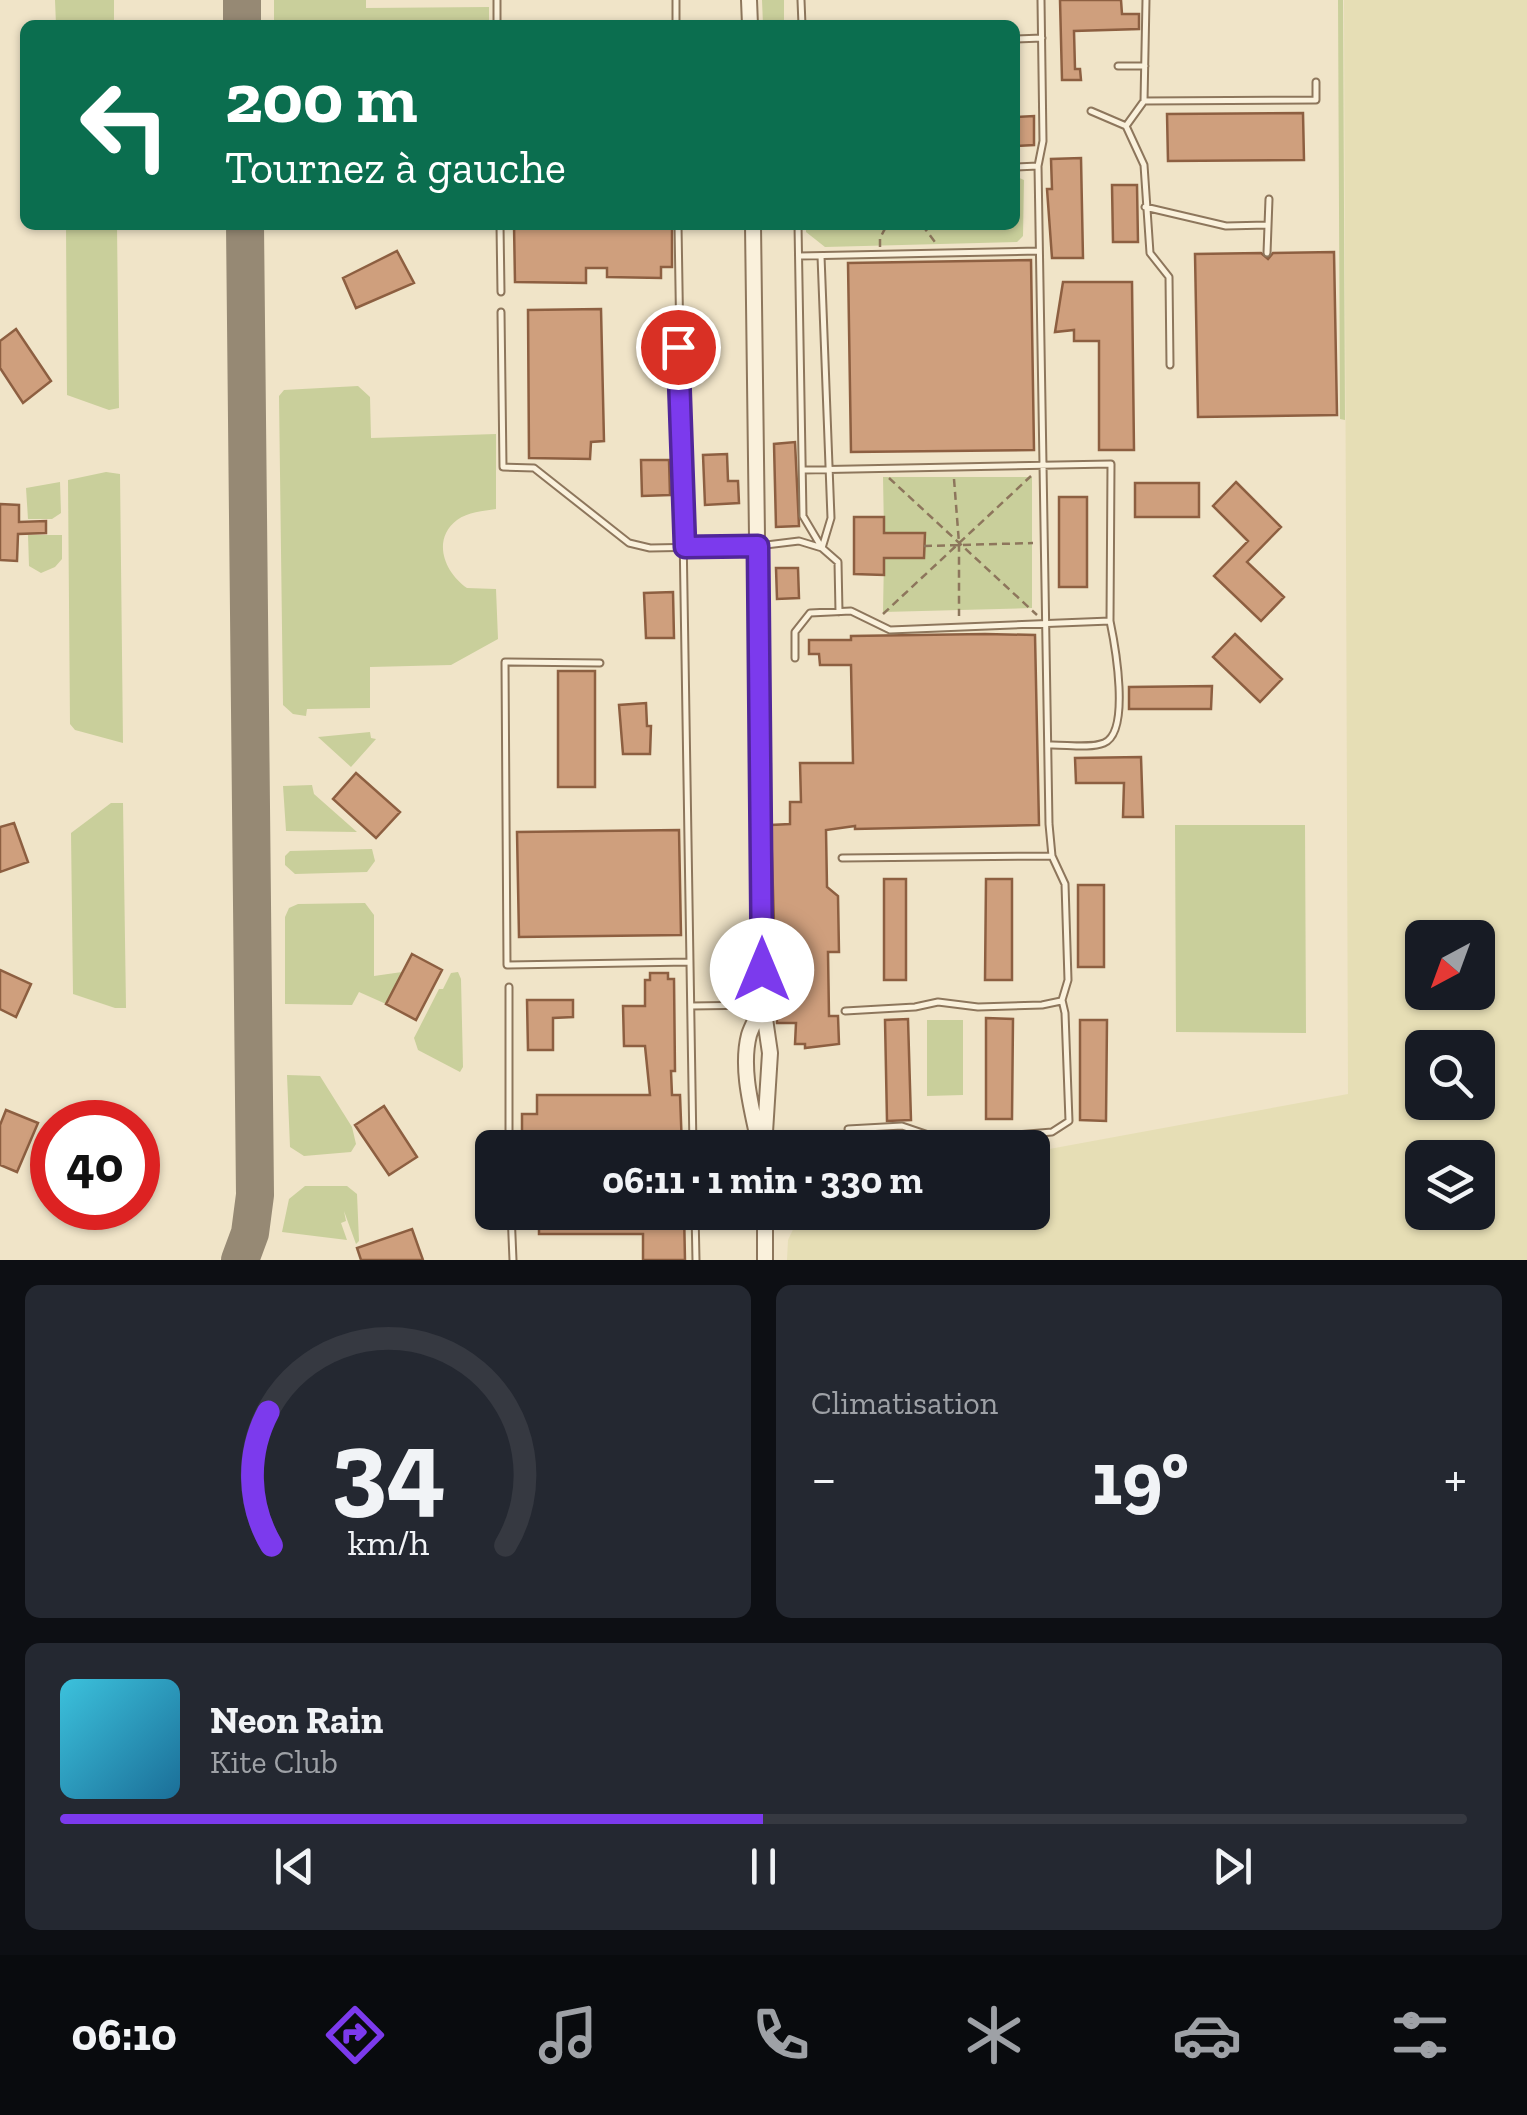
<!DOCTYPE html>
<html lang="fr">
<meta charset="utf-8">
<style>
:root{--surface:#171b24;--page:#242831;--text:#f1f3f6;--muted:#9ea1a6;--line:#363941;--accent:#7c3aed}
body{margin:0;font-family:"Zilla Slab",serif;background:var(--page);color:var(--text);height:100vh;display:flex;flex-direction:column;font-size:38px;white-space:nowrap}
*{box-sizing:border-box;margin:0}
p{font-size:32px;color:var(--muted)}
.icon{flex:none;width:55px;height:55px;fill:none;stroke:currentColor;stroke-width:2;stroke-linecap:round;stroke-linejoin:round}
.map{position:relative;height:1260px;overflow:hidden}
.side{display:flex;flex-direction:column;gap:25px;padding:25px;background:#0d0f14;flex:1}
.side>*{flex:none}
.top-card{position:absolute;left:20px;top:20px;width:1000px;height:210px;border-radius:15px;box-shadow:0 2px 8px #0004;background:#0b6e4f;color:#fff;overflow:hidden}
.needle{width:65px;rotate:221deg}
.buttons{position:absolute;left:1405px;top:920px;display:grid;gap:20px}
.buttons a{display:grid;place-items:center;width:90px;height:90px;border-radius:15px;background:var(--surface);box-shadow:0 2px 8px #0004;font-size:50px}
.speed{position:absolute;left:30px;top:1100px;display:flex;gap:20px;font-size:50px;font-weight:700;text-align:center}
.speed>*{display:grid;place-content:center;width:130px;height:130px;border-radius:50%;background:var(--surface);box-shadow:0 2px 8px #0004;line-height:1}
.speed .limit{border:15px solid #d22;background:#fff;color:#111}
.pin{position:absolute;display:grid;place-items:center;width:85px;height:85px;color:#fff;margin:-42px;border:5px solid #fff;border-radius:50%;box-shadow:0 2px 10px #0007}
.me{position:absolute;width:110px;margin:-55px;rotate:0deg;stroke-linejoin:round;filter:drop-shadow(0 0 8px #0008)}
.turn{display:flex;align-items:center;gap:35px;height:210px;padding:0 40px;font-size:45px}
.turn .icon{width:130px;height:130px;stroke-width:2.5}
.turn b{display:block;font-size:70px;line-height:85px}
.big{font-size:75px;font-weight:800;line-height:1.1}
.side .widget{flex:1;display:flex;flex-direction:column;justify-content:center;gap:15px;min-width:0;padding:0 35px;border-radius:15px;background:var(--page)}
.side .dial{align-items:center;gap:0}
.dial svg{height:260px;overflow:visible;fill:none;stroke:var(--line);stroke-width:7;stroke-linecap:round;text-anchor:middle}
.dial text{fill:var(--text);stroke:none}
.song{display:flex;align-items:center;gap:30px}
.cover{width:120px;height:120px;border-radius:15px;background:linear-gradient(135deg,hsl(190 70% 55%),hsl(200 70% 35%))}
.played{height:10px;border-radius:5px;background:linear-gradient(90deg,var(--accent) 50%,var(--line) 50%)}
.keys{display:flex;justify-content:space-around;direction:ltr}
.heat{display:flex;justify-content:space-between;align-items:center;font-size:55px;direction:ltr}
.side .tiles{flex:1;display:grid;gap:25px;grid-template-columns:1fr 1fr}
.widget:last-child{grid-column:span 2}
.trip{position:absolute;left:475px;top:1130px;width:575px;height:100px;border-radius:15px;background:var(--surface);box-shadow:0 2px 8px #0004;font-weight:800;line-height:100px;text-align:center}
.menu{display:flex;height:160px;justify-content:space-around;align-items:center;background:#090b0e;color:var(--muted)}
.menu .icon{width:70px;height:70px}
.menu .active{color:var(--accent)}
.menu b{font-size:45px;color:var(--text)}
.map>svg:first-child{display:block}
.farmland{fill:#e6deb5;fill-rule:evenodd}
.green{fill:#c9cf9b}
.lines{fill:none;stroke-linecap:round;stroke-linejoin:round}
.taxiway{stroke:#968974;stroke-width:38}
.building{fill:#cf9f7d;stroke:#8d5f41;stroke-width:2.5}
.service-casing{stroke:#8d765c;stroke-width:9}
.tertiary-casing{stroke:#8d765c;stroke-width:18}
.path{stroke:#8d765c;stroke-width:2.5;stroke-dasharray:8 5;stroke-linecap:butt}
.service{stroke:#faf1dc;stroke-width:5}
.tertiary{stroke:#faf1dc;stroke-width:14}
.route-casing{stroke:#51269a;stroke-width:25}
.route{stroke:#7c3aed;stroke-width:18}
</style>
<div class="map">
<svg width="1527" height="1260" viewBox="0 0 1527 1260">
<rect width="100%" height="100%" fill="#f0e4c8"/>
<path class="farmland" d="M1344 0H1527V1260H787L788 1240 801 1213 1032 1212 1033 1152 1348 1094ZM1422 938H1478V992H1422ZM1422 1048H1478V1102H1422ZM1422 1158H1478V1212H1422Z"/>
<path class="green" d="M55 0H114V25H56Z
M274 0H366V8L489 7V25H274Z
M762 0H784V25H763Z
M1338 0H1343L1345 420 1340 419Z
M1015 176 1024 180 1023 236 1017 242 825 247 806 232V225H1015Z
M66 225H117L119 408 109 410 67 395Z
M358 386 370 397 371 438 496 434V509C483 511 468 512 457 520 431 540 445 573 467 588L496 589 498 639 451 665 370 667V708L307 709 306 716 293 714 283 705 279 396 284 390Z
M106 472 120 474 123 743 75 730 70 724 68 480Z
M883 477H1032V608L883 612 884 558H924V533L884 532Z
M60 482 61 513 52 519H28L26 488Z
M28 535H62V559L55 567 41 573 29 566Z
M370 732 371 738 376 739 351 767 318 737Z
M312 785 314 794 357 832 286 831 283 786Z
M111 803H123L126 1008H115L73 994 71 833Z
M1175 825H1305L1306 1033 1176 1032Z
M372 849 375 861 367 872 295 874 285 865V856L290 851Z
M365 903 374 915V976L402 972 386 1004 359 992 352 1005 285 1004V917L289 908 298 904Z
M458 972 461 979 463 1067 460 1072 418 1050 414 1038 439 989H443L451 973Z
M927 1020H963V1095L927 1096Z
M287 1075 320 1076 352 1127 356 1144 351 1152 304 1156 290 1147Z
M305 1186H347L357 1194 359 1241 356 1244 344 1211 346 1221 341 1223 347 1240 282 1232 289 1199Z"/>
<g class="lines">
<path class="taxiway" d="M242 0V25
M240 1260 250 1233 255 1195 245 225"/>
</g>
<path class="building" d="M1060 0H1121L1122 14H1139V29L1074 31 1075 69H1080L1081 80H1062Z
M1303 113 1304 160 1168 161 1167 114Z
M1034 116V145L1015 146V117Z
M1081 158 1083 258H1052L1047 189H1052L1051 159Z
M1112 185H1137L1138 242H1113Z
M514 225H672V267H661V278L607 277V268H586V283L515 282Z
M397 251 414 283 356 308 343 278Z
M1334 252 1337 415 1198 417 1195 254 1261 253 1268 259 1273 253Z
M1031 260 1034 450 851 452 848 263Z
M1063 282H1132L1134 450H1099V341H1074V330L1055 332Z
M601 309 604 441 591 442 590 459 529 458 528 310Z
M16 329 51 381 23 403 0 368V341Z
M795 442 799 526 776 527 774 444Z
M727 454 728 481H738L739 503 705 505 703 455Z
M641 460H669L670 495 642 496Z
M1236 482 1281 527 1247 562 1284 597 1261 621 1214 576 1248 541 1213 506Z
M1135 483H1199V517H1135Z
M1059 497H1087V587H1059Z
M0 504 19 505V522L46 521V533L18 534 17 561 0 560Z
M854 517H884V533H925L924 558H884V575L854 574Z
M776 568H798L799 598 777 599Z
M673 592 674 638H646L644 593Z
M985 634 1035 635 1039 825 855 829V826L826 830 827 887 838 896 839 952H828L829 1016H838L839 1044 805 1048V1044H795L796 1023H777L771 825 790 824V802H801L800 763H853L851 665H820L819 654H809V640H851V636Z
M1235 634 1282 679 1260 702 1213 657Z
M558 671H595V787H558Z
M1212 686 1211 709H1129V687Z
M646 703 647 726H651L650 754H623L619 705Z
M1141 757 1143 817H1123L1124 783H1076L1075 758Z
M356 773 400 812 376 838 333 799Z
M14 823 28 862 0 872V827Z
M679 830 681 935 519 937 517 832Z
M884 879H906V980H884Z
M986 879H1012V980H985Z
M1078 885H1104V967H1078Z
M412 954 442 970 416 1020 386 1004Z
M0 970 31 984 16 1017 0 1009Z
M650 973H668V979H674L675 1071H671L672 1095H680L682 1148H522V1114H537V1095H650L645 1046H624L623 1006H645V980H650Z
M527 1000H573V1017L553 1018V1050H528Z
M986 1018 1013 1019 1012 1119H986Z
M908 1019 911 1120 887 1121 885 1020Z
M1080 1020H1107L1106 1121 1080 1120Z
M384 1106 417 1157 389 1175 355 1125Z
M6 1110 38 1123 17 1172 0 1165V1125Z
M539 1212H684L685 1260H643V1234H539Z
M412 1229 423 1260H361L357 1248Z"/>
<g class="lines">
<g class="service-casing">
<path id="service" d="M497 0V25
M676 0V25
M801 0 802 25
M1015 39 1042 38
M1118 66H1145
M1144 101 1316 100V82
M1091 111 1126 126 1144 165 1150 253 1169 277 1170 365
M1126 126 1144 101 1146 0
M1015 167 1038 166
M1145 207 1226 226 1267 225
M500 225 501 292
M678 225 693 1148
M798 225 803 516 822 548 838 562 839 612
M1267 253 1269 199
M799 256 1039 251
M821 256 831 518 822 548
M501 312 503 467 534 468 629 543 650 548 758 546 799 541 822 548
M795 658V632L810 613 851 611 890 630 1110 621 1111 464 803 470
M600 663 505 662 507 965 689 962
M1048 745C1064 744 1089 749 1104 743 1131 732 1115 645 1110 621
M842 858 1052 856
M691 1006 760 1005
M845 1011 915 1007 938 1002 978 1007 1042 1005 1061 1001
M848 1129 902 1126 946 1141 1052 1132 1069 1121 1065 1013 1062 1000 1068 980 1065 884 1052 856 1049 824 1038 166 1043 141 1041 0
M509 1148V987
M511 1212 513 1260
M695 1212 696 1260"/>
</g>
<g class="tertiary-casing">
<path id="tertiary" d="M749 0 750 25
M753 225 763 1005
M760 1148C753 1113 740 1070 749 1035 752 1025 759 1014 763 1005L770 1053 764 1148
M765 1212V1260"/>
</g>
<path class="path" d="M922 225 935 242
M880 247V238L887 225
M889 478 1037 615
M954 479 959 543V616
M924 546 1033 543
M883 614 1031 476"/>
<use href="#service" class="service"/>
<use href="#tertiary" class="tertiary"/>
</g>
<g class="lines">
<g class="route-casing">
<path id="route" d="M678 347 685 547 758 546 762 970"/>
</g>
<use href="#route" class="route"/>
</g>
</svg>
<div class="buttons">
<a><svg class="needle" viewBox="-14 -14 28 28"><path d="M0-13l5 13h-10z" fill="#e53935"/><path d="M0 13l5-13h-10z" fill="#9ea1a6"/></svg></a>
<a><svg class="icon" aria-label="search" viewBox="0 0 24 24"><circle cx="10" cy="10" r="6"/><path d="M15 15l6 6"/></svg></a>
<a><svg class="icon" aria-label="layers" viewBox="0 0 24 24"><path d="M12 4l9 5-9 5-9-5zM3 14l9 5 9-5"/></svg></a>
</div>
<div class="speed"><div class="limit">40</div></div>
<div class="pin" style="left:678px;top:347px;background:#d93025"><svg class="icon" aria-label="arrive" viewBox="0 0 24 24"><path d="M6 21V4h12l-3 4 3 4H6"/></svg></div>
<svg class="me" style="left:762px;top:970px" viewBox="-20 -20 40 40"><circle r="19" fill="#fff"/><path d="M0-13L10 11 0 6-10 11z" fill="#7c3aed"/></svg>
<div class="trip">06:11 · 1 min · 330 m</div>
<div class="top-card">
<div class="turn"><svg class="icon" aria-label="left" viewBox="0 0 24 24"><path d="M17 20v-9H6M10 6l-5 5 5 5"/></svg><div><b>200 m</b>Tournez à gauche</div></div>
</div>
</div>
<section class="side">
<div class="tiles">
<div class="widget dial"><svg viewBox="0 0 100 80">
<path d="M14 69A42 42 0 1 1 86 69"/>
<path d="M14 69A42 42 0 0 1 13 28" stroke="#7c3aed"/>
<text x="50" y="56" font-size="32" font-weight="700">34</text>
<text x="50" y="72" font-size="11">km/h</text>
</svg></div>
<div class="widget"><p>Climatisation</p>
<div class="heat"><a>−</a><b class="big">19°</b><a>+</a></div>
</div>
<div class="widget">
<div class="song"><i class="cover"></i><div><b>Neon Rain</b><p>Kite Club</p></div></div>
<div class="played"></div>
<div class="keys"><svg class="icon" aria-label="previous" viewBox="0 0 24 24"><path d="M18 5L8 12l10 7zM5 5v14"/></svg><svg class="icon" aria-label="pause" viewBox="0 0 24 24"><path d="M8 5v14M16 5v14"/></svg><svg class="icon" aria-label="next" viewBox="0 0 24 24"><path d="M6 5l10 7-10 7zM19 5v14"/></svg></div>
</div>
</div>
</section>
<nav class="menu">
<b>06:10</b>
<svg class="icon active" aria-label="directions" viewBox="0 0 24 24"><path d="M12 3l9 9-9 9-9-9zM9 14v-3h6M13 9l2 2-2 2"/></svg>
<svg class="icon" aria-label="music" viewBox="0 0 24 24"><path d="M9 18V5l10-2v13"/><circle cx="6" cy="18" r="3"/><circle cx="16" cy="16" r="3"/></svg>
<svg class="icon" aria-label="phone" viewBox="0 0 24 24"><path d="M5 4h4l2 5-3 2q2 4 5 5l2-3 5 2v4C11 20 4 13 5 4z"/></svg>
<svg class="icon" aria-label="climate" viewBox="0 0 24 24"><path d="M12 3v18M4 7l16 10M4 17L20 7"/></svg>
<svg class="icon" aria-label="car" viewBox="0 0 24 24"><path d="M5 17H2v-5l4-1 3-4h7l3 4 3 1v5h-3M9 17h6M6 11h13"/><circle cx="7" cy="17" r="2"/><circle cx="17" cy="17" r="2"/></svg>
<svg class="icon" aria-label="filters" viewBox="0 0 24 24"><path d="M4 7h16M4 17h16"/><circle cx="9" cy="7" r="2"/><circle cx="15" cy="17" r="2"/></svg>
</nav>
